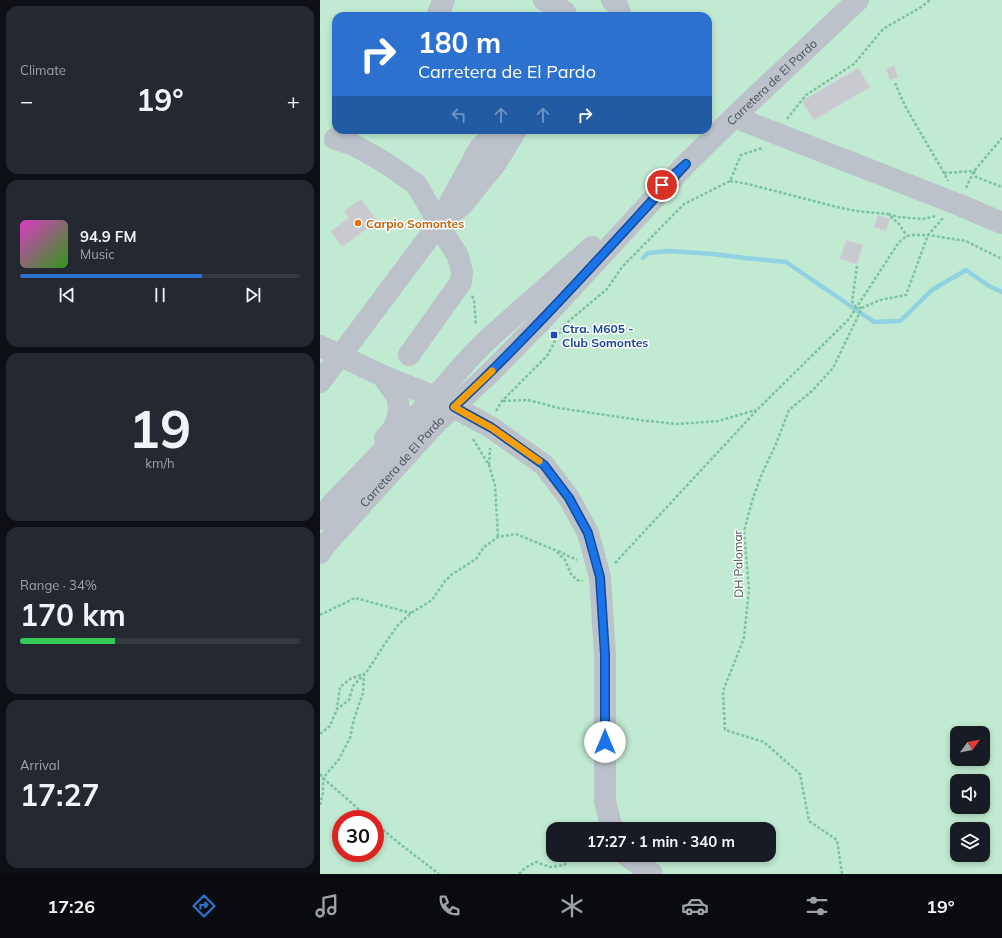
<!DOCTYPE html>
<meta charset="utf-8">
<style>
:root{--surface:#171b24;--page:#242831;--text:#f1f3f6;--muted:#9ea1a6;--line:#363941;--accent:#2b71cd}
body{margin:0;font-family:Mulish,sans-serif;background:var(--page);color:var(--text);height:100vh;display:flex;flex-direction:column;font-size:15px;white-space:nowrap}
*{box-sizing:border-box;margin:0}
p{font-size:13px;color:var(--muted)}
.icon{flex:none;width:22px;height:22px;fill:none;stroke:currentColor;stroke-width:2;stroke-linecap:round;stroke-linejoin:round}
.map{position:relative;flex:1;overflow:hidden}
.panel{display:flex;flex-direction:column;gap:6px;padding:6px;background:#0d0f14;width:320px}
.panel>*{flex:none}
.top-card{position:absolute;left:12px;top:12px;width:380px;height:122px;border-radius:12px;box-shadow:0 2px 6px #0003;background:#2b71cd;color:#fff;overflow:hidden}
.needle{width:26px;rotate:58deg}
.fabs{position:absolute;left:630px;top:726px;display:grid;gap:8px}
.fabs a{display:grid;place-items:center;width:40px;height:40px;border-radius:8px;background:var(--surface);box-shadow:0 2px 6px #0003;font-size:20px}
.speed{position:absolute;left:12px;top:810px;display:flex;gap:8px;font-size:20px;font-weight:700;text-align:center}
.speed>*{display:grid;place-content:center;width:52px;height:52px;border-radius:50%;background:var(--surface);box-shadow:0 2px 6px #0003;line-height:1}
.speed .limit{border:6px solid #d22;background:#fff;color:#111}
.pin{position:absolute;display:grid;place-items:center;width:34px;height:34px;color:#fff;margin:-17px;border:2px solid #fff;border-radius:50%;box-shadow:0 1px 4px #0007}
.me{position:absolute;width:44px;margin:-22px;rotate:0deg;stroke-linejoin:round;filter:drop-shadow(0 0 3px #0008)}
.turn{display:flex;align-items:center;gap:14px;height:84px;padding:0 20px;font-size:18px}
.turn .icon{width:52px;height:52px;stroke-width:2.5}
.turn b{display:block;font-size:28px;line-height:34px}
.lanes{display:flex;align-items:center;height:38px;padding:0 20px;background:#0003;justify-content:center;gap:20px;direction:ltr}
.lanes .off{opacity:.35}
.big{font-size:30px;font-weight:700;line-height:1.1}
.panel .card{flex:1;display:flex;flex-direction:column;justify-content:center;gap:6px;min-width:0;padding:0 14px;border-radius:12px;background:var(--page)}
.panel .dial{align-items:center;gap:0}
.dial b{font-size:52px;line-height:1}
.song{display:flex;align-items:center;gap:12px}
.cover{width:48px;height:48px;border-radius:6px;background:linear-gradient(135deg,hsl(310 70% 55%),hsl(110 70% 35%))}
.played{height:4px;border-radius:2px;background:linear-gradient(90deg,var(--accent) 65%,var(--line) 65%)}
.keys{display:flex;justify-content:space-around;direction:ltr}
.heat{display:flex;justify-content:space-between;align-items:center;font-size:22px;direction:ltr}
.charge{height:6px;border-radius:3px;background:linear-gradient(90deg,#34c759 34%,var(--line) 0)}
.trip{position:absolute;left:226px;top:822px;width:230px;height:40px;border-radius:12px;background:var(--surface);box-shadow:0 2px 6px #0003;font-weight:700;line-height:40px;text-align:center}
.dock{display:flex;height:64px;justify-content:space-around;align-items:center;background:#090b0e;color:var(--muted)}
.dock .icon{width:28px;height:28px}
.dock .on{color:var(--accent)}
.dock b{font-size:18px;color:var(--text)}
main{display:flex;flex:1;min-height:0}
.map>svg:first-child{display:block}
.green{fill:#c0ead1;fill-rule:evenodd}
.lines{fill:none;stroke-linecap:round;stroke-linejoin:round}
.stream{stroke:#92d1e2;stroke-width:4.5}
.building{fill:#c9cad0;stroke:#d2d4d9}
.path{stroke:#7cc4a1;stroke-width:2.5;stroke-dasharray:3 2;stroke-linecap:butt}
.minor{stroke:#bbc2c9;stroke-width:22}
.route-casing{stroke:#114b97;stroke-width:10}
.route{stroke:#1a73e8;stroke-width:7}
.slow{stroke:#f59e0b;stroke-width:7}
.food-dot{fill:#e8710a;stroke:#fff;stroke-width:1.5}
.transit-dot{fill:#1a4fb4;stroke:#fff;stroke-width:1.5}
.labels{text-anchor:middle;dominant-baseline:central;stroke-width:3;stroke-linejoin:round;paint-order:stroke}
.street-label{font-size:12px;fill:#485159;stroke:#fff}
.food-label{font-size:12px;font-weight:bold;fill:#c56008;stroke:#fff;text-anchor:start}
.transit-label{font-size:12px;font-weight:bold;fill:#164399;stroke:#fff;text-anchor:start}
</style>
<main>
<section class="panel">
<div class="card"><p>Climate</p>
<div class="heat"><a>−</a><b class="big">19°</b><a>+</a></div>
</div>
<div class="card">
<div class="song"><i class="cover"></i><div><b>94.9 FM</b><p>Music</p></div></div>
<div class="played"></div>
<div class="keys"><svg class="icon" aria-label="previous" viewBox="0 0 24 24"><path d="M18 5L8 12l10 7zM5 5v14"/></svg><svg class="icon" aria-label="pause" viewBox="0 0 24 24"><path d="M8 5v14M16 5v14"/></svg><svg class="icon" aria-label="next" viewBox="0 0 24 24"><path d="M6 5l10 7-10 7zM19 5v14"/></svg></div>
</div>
<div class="card dial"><b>19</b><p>km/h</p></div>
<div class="card"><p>Range · 34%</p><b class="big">170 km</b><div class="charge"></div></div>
<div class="card"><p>Arrival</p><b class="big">17:27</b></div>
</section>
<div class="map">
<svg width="682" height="874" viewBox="0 0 682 874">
<rect width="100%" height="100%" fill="#f0eeee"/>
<path class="green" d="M0 0H682V874H0ZM16 16H388V130H16ZM150 142 191 175 155 150 121 199ZM637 733H663V759H637ZM637 781H663V807H637ZM21 819H55V853H21ZM233 829H449V855H233ZM637 829H663V855H637Z"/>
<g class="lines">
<path class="stream" d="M323 258 328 253 349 251 393 254 425 258 466 262 554 322 580 321 612 290 646 270 669 286 682 292"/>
</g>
<path class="building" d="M574 66 578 77 570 80 566 69Z
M538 68 550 87 494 120 482 101Z
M41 199 57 221 22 247 11 231 29 218 24 211Z
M558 215 570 219 566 231 554 227Z
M526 240 543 245 537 264 520 259Z"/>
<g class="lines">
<path class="path" d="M575 83 585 106 624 173 628 181
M467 119 486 95 534 64 563 29 601 7 610 0
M624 173 654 171 656 177 682 187
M410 181 428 184 521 208 537 211 568 214 579 224 587 236
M646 188 654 171 682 138
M568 214 579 217 603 219 616 216
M537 266 532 301 536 307 542 308
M152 296 154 299 156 325
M183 401 208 400 239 408 319 420 357 424 398 421 436 410
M176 411 182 401 227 356 243 326 287 289 302 267 364 204 410 181 421 155 442 148
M153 439 169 465 175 485 178 537
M169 465 170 448
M238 551 257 560
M295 563 437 410 529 319 579 242 587 236 592 235H608L646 241 682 259
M0 615 35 598 91 613
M0 734 10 726 17 709 29 700 33 686 48 670 64 645 78 625 91 613 112 600 125 581 131 575 156 559 164 547 178 537 196 534 235 550 245 560 251 574 257 580 263 581
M0 774 3 778 50 819
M0 805 3 793V778L19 759 30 738 34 719 43 693 44 674 30 679 20 687 17 708
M55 823 80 844 119 874
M199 874 205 868 216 862 230 867 244 865 255 855
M522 874 517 840 489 821 480 774 444 742 405 730 403 691 424 638 429 589 424 531 433 498 441 476 456 444 469 410 492 391 513 368 542 308 560 300 586 295 608 235 624 217"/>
<g class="minor">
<path d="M224 0 245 12"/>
<path d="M292 0 297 5 301 16"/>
<path d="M117 16 124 0"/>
<path d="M414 117 637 204 682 223"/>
<path d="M15 139 32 144 64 162 96 184 113 213 118 225 138 256 142 272 141 282 89 355"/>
<path d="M133 212 141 206 176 163 196 130"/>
<path d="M0 346 63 376 115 397 172 428 224 465 249 498 268 533 280 577 285 655V801L292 829"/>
<path d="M63 376 78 398 79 414 74 428 65 438"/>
<path d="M0 382 9 370 21 355 118 225 159 149 178 130"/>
<path d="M0 519 13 503 115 397 153 354 167 340 272 247"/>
<path id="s1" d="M0 553 6 544 115 424 169 374 220 322 366 164 414 117 538 0"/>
<path d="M306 855 332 874"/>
</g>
</g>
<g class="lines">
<g class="route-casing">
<path id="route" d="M285 742V655L280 577 268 533 249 498 224 465 172 428 152 417 134 407C216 330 290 246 366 164L342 185"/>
</g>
<use href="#route" class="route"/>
<path class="slow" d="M172 371 134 407 152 417 172 428 219 461"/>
</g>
<circle class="food-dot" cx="38" cy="223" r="4"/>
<rect class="transit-dot" x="230" y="331" width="8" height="8" rx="2"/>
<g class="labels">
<g class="street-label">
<text stroke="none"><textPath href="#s1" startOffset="653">Carretera de El Pardo</textPath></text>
<text stroke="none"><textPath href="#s1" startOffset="123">Carretera de El Pardo</textPath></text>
<text transform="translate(418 564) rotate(-91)">DH Palomar</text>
</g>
<g class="food-label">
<text x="46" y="223">Carpio Somontes</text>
</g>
<g class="transit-label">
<text x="242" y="328">Ctra. M605 -<tspan x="242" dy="14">Club Somontes</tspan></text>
</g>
</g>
</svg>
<div class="fabs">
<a><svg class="needle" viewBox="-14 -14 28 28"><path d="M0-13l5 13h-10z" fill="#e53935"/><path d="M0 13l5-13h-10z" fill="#9ea1a6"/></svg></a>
<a><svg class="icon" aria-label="sound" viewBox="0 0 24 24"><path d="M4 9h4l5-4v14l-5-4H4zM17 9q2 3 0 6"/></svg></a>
<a><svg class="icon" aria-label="layers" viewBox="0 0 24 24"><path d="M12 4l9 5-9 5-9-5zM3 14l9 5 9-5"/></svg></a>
</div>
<div class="speed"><div class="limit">30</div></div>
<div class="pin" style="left:342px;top:185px;background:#d93025"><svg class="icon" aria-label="arrive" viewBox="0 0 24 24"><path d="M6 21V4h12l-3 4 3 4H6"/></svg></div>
<svg class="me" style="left:285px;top:742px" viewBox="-20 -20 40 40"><circle r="19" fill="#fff"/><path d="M0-13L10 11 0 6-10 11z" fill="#1a73e8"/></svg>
<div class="trip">17:27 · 1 min · 340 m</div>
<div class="top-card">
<div class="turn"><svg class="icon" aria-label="right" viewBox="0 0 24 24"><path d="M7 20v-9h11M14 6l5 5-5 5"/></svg><div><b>180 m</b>Carretera de El Pardo</div></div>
<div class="lanes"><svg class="icon off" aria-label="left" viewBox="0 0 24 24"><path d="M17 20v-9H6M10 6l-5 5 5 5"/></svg><svg class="icon off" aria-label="ahead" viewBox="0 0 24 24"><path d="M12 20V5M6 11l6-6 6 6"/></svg><svg class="icon off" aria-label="ahead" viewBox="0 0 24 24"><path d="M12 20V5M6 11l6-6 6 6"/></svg><svg class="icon" aria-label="right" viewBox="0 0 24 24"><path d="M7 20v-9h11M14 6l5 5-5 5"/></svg></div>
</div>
</div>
</main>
<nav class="dock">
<b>17:26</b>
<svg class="icon on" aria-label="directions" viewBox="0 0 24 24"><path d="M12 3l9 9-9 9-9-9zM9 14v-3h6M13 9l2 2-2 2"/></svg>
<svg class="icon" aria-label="music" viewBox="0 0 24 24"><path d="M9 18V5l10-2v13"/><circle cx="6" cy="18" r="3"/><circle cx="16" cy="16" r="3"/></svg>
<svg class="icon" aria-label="phone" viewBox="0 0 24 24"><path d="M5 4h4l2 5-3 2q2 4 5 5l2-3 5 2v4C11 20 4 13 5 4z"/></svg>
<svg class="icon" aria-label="climate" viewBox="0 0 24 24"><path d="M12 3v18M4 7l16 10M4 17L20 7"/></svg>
<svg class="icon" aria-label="car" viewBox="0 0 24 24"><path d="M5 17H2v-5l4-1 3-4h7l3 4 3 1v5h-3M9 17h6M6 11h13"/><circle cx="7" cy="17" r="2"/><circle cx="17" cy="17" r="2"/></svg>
<svg class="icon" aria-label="filters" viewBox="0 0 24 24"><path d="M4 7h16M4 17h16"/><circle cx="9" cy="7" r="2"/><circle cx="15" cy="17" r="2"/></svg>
<b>19°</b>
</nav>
